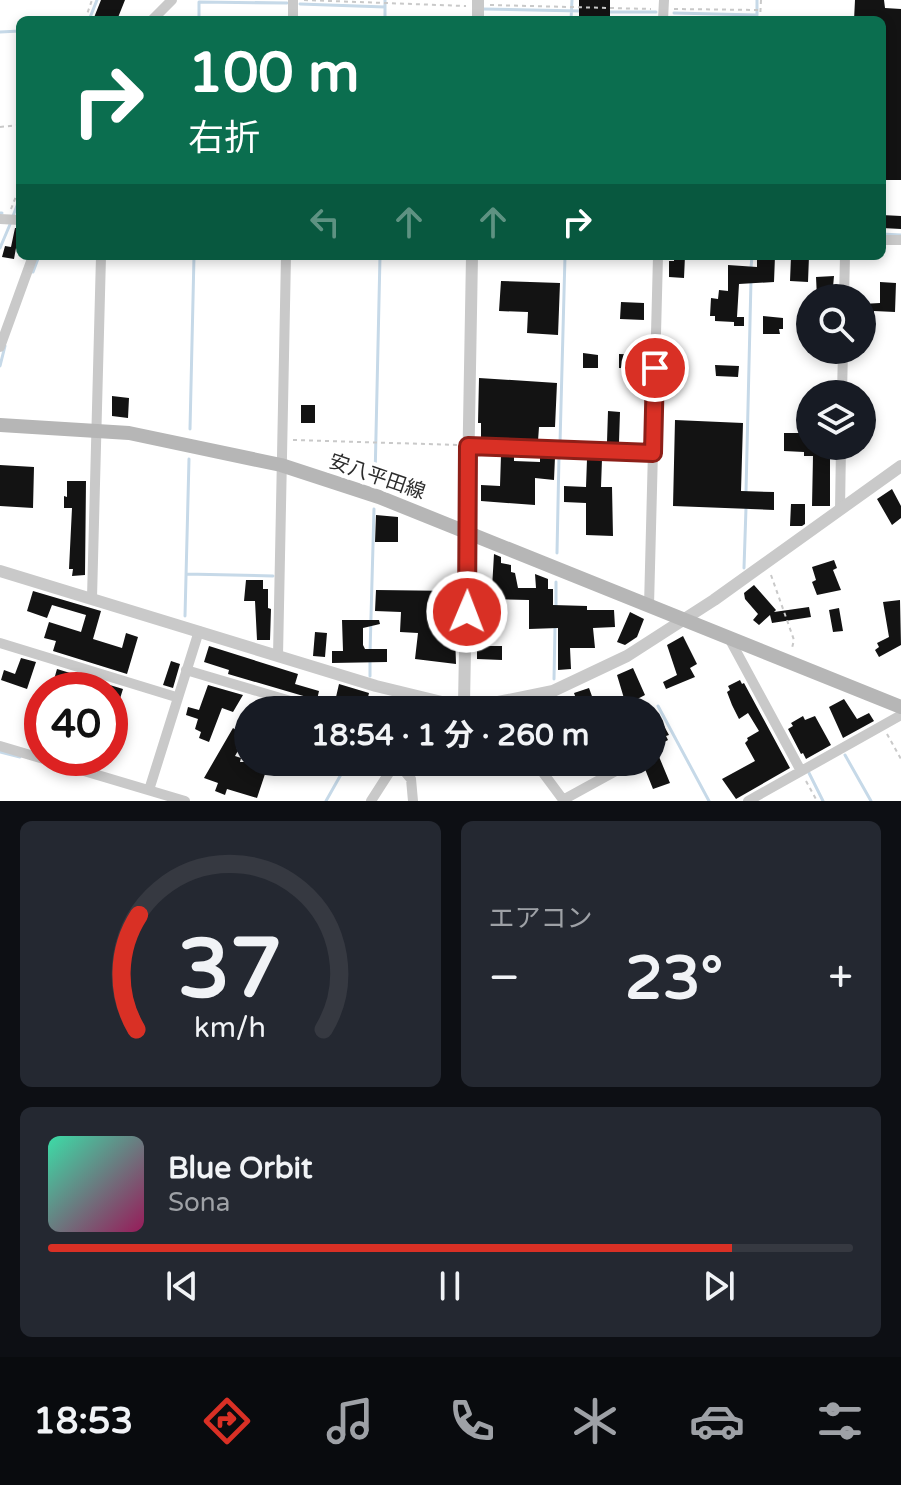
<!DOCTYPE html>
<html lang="ja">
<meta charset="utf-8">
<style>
:root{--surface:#171b24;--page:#242831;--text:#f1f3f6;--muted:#9ea1a6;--line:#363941;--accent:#d93025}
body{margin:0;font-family:"Varela Round","Noto Sans JP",sans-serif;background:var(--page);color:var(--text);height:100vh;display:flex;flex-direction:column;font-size:30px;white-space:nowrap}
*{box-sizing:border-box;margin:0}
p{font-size:26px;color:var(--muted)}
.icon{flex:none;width:44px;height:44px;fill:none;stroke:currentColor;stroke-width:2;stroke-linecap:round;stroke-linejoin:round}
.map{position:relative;height:801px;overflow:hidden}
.side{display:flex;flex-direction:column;gap:20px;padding:20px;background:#0d0f14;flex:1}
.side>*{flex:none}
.hud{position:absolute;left:16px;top:16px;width:870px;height:244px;border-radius:12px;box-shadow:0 4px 12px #0003;background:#0b6e4f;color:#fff;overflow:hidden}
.controls{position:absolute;left:796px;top:284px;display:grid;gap:16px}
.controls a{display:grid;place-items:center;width:80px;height:80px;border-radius:50%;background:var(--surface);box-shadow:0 4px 12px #0003;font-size:40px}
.speed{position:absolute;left:24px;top:672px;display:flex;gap:16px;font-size:40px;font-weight:700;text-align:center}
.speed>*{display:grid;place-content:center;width:104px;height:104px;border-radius:50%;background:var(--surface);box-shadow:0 4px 12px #0003;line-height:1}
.speed .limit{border:12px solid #d22;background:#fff;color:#111}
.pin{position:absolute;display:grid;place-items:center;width:68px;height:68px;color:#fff;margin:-34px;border:4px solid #fff;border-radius:50%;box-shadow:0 2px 8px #0007}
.me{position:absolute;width:88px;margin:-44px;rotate:1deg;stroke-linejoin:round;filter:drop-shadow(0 0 6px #0008)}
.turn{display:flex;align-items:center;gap:28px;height:168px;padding:0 40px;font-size:36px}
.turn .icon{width:104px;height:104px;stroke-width:2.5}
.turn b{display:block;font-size:56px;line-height:68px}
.lanes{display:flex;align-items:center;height:76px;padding:0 40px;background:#0003;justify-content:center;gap:40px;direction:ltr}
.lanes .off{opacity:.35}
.big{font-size:60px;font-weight:700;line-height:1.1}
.side .tile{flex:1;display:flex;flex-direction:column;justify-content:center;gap:12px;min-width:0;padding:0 28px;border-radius:12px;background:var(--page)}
.side .dial{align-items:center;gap:0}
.dial svg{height:208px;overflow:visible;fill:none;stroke:var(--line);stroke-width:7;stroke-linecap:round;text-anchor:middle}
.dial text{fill:var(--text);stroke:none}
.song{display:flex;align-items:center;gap:24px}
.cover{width:96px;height:96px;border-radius:12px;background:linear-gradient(135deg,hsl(160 70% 55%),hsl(330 70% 35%))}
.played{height:8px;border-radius:4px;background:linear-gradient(90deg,var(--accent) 85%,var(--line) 85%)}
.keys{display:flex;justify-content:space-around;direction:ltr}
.heat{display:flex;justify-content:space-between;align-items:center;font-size:44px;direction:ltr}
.side .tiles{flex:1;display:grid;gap:20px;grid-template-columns:1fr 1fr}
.tile:last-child{grid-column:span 2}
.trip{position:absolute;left:234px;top:696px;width:432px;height:80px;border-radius:40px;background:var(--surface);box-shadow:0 4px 12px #0003;font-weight:700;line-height:80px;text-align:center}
.menu{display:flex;height:128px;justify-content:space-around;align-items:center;background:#090b0e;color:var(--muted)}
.menu .icon{width:56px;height:56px}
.menu .on{color:var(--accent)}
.menu b{font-size:36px;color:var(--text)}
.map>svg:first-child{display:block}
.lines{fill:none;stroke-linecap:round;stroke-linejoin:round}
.stream{stroke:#c6d9e8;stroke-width:3}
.building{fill:#131313}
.path{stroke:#c9c9c9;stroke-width:2;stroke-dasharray:4 4;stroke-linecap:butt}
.minor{stroke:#c9c9c9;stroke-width:10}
.tertiary{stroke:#c9c9c9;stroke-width:12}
.secondary{stroke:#b6b6b6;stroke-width:14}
.route-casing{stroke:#8d1f18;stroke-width:20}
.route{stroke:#d93025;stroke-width:14}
.labels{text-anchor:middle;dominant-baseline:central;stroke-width:8;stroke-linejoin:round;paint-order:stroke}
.street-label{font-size:20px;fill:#2c2c2c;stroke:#fff}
</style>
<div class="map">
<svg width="901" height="801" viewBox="0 0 901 801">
<rect width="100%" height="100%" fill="#fff"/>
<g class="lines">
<path class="stream" d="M300 4 385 7
M483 9 580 11
M607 12H656
M674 13 757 15 756 20
M757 15V0
M89 20 97 0
M199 20V2L287 3
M385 20V0
M571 20 572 0
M0 32 20 31
M0 213H2
M13 216 20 198
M882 234 901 235
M0 248 11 222
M751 268 752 256
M33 272 39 256
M0 366 5 346
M190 429 194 256
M560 443 565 256
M375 479 380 256
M746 492 751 280
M557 553 559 456
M744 568 746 508
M186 574 273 576
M556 608V582
M185 616 189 459
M370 653 374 509
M370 676V660
M554 679 555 627
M658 706 709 801
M0 752 20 757
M845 755 871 801
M809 773 823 801
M326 801 348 762"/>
</g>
<path class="building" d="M101 0H125L117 20H93Z
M579 0H610V20H579Z
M855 0H884L885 8 901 9V180H882V20H854Z
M882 215 901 216V229L882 228Z
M15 228H20V248H12H16L14 259 2 257 5 246 11 247Z
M674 256H685L684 278 669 277V261H674Z
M757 256H775L774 282 739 284 737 317H744V326H734V322L715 321V316H710L711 298 718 299 719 290 728 291V265L757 267Z
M791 256H809L808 282 790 281Z
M834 276 832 298H817L816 277Z
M501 281 560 283 558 335 527 333 528 312 499 311Z
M880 282 896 283 895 312 874 311V314L862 316V304L880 303Z
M621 302 644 303V320L620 319Z
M763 316 783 318V329H779L780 334H763Z
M583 353 598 355V368H583Z
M619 354 647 355V369L619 368Z
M715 365 739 366 738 377 716 376Z
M479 378 557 383 555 427H539L538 441 481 438V423H478Z
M112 396 129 398 128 418 112 416Z
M301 405H315V423H301Z
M608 411 620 412 619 442H607Z
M675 420 743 423 741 491 774 492V510L673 506Z
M784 433H810V446H823V453H830V506H812L813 456H804V452L784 451Z
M501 455 514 456V461L540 462V457H555L554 480 535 478V505L481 501V485L500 486Z
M587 459H602L601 487H612L613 536 586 535V503L564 502V486L586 487Z
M0 465 34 467 33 508 0 506Z
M67 481H86L85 575 72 576 73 569H69L72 508H64V496L67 497Z
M892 489 901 506V518L892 525 877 499Z
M791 504H805V524L802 526H790Z
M376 515 398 517V542H375Z
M494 554 501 557V563L511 565V572L515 573 518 588H536L535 574 548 579V589H553V605L587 606V610H614L615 627 593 628 595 648H570L571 669 558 670V628L529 629V600L483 599 482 588H492Z
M834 560 837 568 833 570 841 590 817 595 812 582 816 580 812 567Z
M246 580H263V589H268V608L271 609 270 640H257L255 601H244Z
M754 585 776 610 774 612 809 607 811 617 772 623 770 615 759 625 753 620 758 614 745 599 744 593Z
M376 590 457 591V603H454L456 664 415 659 418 633 400 632 401 612 375 611Z
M33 591 101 611 93 639 122 648 126 633 138 637 127 674 53 651 56 641 44 638 49 622 81 632 86 615 52 605 47 618 27 611Z
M900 600 901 645 879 657 875 650 879 647 877 643 889 637 883 602Z
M839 608 843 631 833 632 829 610Z
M630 612 644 619 637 637 625 645 617 642Z
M342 620H379L380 624 363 628V645L365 649H387V662L332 663V651H343Z
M315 632 327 633 325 657 313 656Z
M683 636 697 664 690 668 695 677 666 689 663 682 677 675 667 645Z
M209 646 298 674 295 684 319 691 317 700 228 674 229 670 204 662Z
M477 646H502V660L477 659Z
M21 658 36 662 27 689 1 680 4 670 15 674Z
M171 661 180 664 173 688 163 685Z
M633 668 645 695 626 705 617 675Z
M57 669 123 689 112 724 110 690H51Z
M740 680 742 684 744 683 790 768 736 799 722 779 755 761 745 743 748 740 747 738 759 731 748 713 739 719 732 705 727 692 730 690 728 686Z
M339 684 369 693 365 710H333Z
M208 685 243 695 233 712 222 708 209 742 199 738 201 732 195 729 198 719 186 715 188 707 199 710Z
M589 688 597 710H580L574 693Z
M844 699 857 719 869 713 874 721 843 738 829 707Z
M652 708 661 727 664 726 669 735 666 736 668 740 655 747 670 783 653 789 643 764 652 762Z
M803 716 805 720 815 716 831 745 806 759 803 753 801 754 788 729 793 726 791 723Z
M233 728 244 735 236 748 239 749 235 756 241 758 240 762H269L257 798 227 789 225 795 215 791 218 783 204 778Z"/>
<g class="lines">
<path class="path" d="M304 0 466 6
M490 5 651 9
M674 9 760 10
M85 20 92 0
M760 20 761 0
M0 127 20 125
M11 209 20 186
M293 440 459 445
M771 575 794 640 792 648
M887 734 901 759
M806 781 817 801"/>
<path class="minor" d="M152 20 172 0
M293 20V0
M663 20 664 0
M0 219 20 220
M882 240H901
M844 298 845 256
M0 347 33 256
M842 394 843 350
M468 446 653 453
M840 510 841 446
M92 598 101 256
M649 606 658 256
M729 638 801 771
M0 643 176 697
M278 656 286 256
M186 670 321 710
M416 697 417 710
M0 746 185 801
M397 762 411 779 413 801
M535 762 564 801
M149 790 199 631
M563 800 632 762
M371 801 396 762
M748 801 901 715"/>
<path class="tertiary" d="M478 20V0
M0 571 376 686 450 704 493 703 553 691 627 656 714 600 901 466
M464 705 472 256"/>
<path class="secondary" d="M0 425 129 433 281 465 379 497 901 707"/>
</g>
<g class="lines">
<g class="route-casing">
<path id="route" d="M467 612 468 446 653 453 655 368"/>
</g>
<use href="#route" class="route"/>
</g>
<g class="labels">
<g class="street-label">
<text transform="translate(377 477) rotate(19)">安八平田線</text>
</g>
</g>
</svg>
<div class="controls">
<a><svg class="icon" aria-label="search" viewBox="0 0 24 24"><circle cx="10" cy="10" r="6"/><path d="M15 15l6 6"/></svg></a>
<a><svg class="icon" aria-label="layers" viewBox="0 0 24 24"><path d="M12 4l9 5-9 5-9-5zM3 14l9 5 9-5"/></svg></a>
</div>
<div class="speed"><div class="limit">40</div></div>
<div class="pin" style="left:655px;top:368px;background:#d93025"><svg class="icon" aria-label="arrive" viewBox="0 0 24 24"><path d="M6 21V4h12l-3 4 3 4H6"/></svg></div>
<svg class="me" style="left:467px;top:612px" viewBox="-20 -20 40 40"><circle r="17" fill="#d93025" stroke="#fff" stroke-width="3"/><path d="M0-11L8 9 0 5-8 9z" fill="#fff"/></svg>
<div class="trip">18:54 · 1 分 · 260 m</div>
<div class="hud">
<div class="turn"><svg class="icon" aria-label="right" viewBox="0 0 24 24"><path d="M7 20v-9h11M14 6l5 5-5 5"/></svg><div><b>100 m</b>右折</div></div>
<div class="lanes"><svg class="icon off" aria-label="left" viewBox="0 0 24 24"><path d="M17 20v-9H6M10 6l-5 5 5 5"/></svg><svg class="icon off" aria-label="ahead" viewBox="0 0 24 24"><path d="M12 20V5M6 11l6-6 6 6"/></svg><svg class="icon off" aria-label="ahead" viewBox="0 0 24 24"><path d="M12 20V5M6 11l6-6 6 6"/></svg><svg class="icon" aria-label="right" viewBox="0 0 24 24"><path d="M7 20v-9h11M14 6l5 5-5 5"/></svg></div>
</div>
</div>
<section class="side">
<div class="tiles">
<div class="tile dial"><svg viewBox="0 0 100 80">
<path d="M14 69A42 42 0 1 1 86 69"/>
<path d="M14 69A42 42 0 0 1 15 25" stroke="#d93025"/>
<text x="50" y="56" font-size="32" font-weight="700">37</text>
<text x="50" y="72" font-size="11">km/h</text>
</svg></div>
<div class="tile"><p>エアコン</p>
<div class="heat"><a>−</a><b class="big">23°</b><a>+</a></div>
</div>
<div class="tile">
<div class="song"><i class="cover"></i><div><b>Blue Orbit</b><p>Sona</p></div></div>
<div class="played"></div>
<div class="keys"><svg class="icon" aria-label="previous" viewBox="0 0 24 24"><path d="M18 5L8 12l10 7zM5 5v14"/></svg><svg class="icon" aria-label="pause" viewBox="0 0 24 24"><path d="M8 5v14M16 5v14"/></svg><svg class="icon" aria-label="next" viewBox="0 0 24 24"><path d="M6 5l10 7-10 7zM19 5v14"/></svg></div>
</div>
</div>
</section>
<nav class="menu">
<b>18:53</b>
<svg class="icon on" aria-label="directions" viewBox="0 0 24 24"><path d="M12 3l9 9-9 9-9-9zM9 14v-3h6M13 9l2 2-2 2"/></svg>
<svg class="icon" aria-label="music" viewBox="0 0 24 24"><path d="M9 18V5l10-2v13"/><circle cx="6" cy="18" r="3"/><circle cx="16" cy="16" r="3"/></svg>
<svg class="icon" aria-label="phone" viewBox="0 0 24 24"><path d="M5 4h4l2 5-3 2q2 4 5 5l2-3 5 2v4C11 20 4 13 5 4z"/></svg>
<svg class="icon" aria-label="climate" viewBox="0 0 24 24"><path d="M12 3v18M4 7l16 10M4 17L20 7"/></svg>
<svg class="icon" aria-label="car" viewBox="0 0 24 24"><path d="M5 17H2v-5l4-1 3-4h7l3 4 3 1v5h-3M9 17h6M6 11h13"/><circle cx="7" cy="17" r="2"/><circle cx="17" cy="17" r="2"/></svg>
<svg class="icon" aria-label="filters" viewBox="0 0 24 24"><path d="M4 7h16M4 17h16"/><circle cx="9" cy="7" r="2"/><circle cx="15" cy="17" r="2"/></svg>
</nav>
